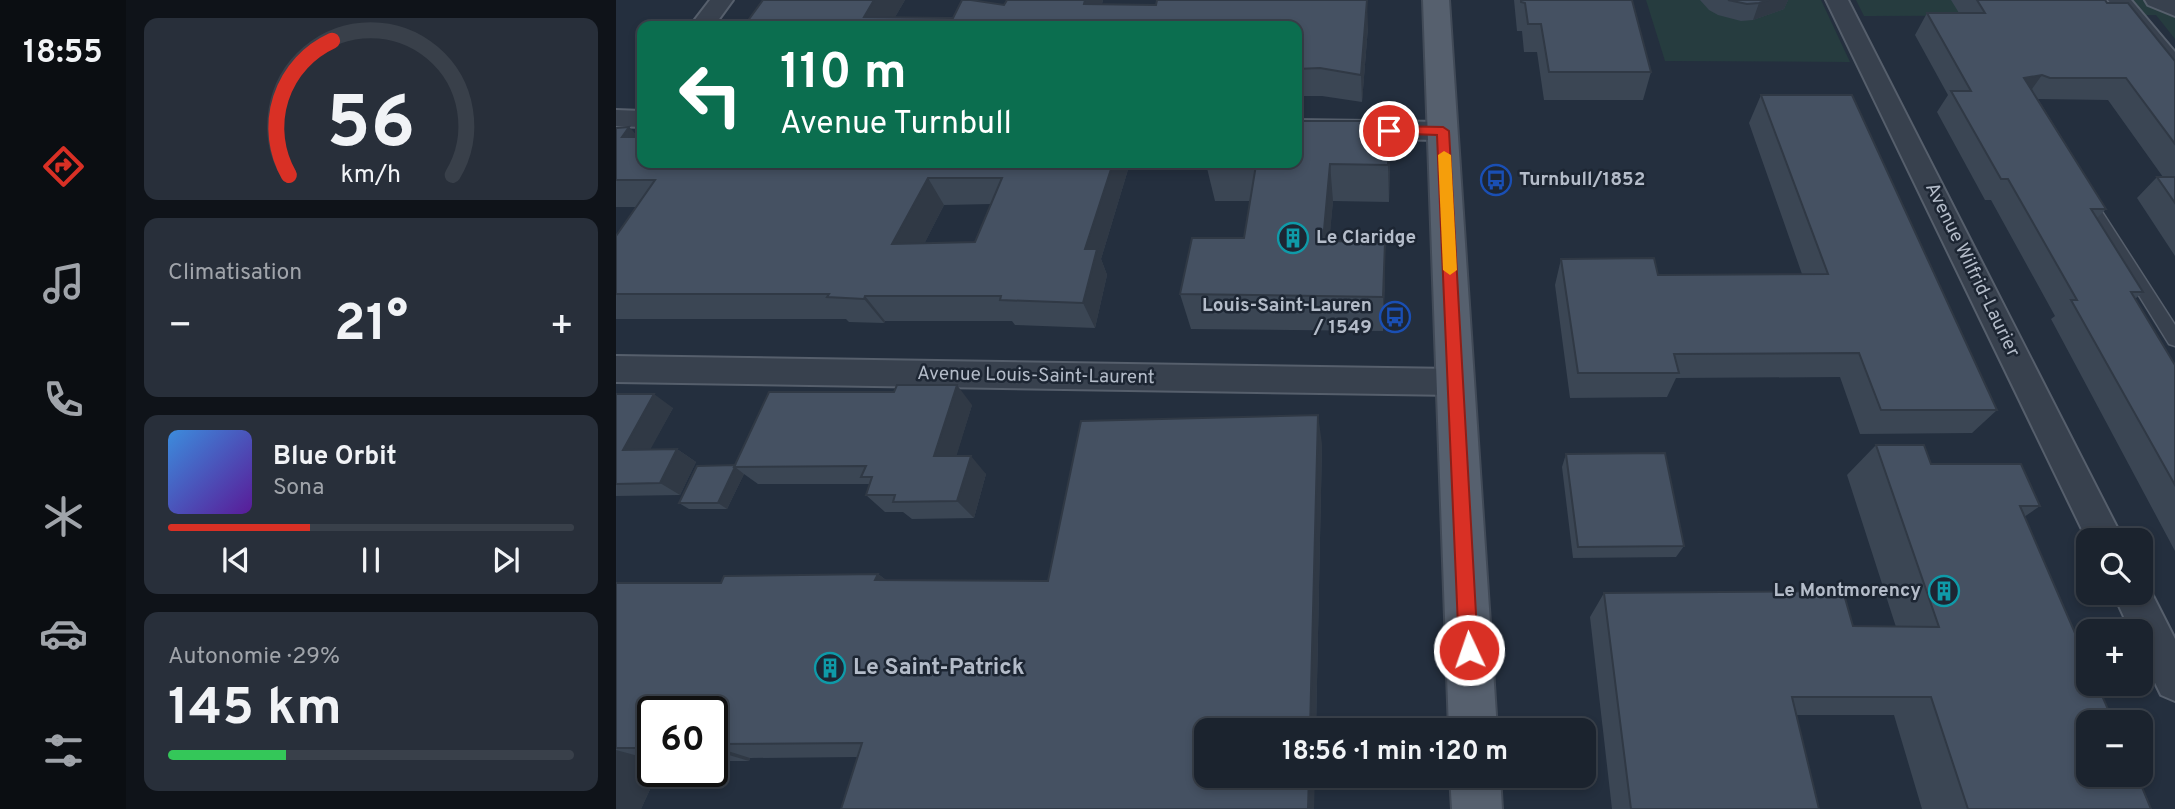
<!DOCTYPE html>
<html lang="fr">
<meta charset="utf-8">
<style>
:root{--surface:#1b232e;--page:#282f3a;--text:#f1f3f6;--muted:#a0a4aa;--line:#39404a;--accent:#d93025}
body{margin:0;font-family:Overpass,sans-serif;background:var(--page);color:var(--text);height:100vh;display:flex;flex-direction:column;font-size:26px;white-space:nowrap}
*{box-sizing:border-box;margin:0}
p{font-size:23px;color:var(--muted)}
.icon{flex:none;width:38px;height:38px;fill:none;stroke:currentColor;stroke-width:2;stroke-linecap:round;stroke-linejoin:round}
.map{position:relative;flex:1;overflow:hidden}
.details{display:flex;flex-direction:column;gap:18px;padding:18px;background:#0f1319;width:490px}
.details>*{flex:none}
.hud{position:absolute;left:21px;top:21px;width:665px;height:147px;border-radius:14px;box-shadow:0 4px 10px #0003,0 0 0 2px var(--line);background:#0b6e4f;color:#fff;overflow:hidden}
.tools{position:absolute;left:1460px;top:528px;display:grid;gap:14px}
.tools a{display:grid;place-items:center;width:77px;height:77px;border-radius:14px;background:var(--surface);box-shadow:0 4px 10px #0003,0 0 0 2px var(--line);font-size:35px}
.speed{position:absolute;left:21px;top:696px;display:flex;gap:14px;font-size:35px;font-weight:700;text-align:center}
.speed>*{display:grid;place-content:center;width:91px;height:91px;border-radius:50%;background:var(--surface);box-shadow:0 4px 10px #0003,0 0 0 2px var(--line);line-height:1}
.speed .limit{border:4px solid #111;border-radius:10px;background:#fff;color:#111}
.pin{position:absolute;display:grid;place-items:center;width:60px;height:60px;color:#fff;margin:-30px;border:4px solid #fff;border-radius:50%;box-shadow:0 2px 7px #0007}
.me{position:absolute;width:77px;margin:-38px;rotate:357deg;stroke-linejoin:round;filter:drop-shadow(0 0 5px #0008)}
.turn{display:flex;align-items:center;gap:24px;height:147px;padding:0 28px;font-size:32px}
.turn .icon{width:91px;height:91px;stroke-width:2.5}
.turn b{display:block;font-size:49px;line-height:60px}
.big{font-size:52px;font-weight:700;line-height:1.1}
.details .widget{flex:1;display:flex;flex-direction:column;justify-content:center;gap:10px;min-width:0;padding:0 24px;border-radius:14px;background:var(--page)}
.details .dial{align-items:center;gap:0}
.dial svg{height:182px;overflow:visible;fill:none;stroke:var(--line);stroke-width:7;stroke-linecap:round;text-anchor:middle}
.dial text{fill:var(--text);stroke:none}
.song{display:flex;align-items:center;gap:21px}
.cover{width:84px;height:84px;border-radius:10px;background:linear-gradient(135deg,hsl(210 70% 55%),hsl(270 70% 35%))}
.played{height:7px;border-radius:4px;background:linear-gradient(90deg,var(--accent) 35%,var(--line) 35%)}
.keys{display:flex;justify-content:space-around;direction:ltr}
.heat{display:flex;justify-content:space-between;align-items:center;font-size:38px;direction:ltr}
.charge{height:10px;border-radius:5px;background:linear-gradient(90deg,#34c759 29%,var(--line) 0)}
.trip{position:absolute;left:578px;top:718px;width:402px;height:70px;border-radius:14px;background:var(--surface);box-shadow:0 4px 10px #0003,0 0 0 2px var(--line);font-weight:700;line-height:70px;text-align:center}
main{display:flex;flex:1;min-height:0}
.dock{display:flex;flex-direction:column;width:126px;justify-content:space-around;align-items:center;background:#0b0e12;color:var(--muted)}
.dock .icon{width:49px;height:49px}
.dock .current{color:var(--accent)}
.dock b{font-size:32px;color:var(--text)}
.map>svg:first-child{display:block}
.green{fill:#263c3f}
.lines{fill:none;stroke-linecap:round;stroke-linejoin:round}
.lane-casing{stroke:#565f6c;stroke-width:3}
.street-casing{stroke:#565f6c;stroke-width:4}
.primary-casing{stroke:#414a57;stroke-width:4}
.lane{fill:#38414e;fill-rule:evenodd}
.street{fill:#38414e;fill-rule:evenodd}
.primary{fill:#56606e;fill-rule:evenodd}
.wall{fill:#3b4654;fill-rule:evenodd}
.shaded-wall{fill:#303945}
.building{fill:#455162;stroke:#303945;stroke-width:2;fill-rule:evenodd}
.route{fill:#d93025;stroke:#8d1f18;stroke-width:2}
.slow{fill:#f59e0b}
.labels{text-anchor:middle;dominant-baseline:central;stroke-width:5;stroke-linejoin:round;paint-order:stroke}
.poi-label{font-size:19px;font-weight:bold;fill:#b4bcc9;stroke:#1d2633;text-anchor:start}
.street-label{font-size:19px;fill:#b4bcc9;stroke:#1d2633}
.near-poi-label{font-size:23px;font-weight:bold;fill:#b4bcc9;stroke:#1d2633;text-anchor:start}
</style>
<main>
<nav class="dock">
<b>18:55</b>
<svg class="icon current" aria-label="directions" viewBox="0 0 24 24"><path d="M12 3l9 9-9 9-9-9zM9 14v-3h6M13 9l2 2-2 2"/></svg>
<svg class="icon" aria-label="music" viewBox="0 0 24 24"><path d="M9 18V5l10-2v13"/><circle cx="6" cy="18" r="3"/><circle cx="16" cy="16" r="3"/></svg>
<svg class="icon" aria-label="phone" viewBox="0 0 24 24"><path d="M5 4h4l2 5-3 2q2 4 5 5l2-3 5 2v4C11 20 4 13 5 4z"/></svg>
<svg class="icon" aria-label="climate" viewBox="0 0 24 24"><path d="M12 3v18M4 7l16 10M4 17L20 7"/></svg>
<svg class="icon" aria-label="car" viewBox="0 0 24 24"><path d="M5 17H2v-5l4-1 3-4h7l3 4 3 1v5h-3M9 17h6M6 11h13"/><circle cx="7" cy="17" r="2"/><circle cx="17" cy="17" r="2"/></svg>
<svg class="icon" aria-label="filters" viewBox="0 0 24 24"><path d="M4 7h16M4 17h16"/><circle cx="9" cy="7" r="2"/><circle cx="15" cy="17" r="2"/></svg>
</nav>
<section class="details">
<div class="widget dial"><svg viewBox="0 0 100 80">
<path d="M14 69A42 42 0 1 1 86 69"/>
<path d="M14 69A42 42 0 0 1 33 10" stroke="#d93025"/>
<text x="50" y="56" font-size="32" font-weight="700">56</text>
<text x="50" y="72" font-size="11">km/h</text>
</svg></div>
<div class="widget"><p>Climatisation</p>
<div class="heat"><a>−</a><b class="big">21°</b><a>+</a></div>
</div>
<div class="widget">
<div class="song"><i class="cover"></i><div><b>Blue Orbit</b><p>Sona</p></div></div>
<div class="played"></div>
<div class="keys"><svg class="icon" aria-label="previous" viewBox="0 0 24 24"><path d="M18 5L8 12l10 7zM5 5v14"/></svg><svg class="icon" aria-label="pause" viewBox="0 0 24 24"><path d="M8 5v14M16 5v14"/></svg><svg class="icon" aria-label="next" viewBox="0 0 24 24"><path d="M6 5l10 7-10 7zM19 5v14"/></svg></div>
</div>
<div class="widget"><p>Autonomie · 29%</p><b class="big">145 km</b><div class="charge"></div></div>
</section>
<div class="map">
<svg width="1559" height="809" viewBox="0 0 1559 809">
<rect width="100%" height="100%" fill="#242f3e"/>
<path class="green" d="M1030 0H1205L1234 62 1049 61Z
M1240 0H1559V39L1540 15 1248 16Z"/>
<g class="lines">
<g class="lane-casing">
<path id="lane" d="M1469 192 1474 193 1559 325V346L1553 344 1462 197Z"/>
</g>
<g class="street-casing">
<path id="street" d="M94 0H117L98 26H74Z
M1210 0H1232L1508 541 1472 542Z
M1492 0H1515L1559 52V76L1550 73Z
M1529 0H1559V16L1532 5Z
M0 110 26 111V127L0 126Z
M681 120 827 122 836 125 840 131 836 137 827 140 681 138Z
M0 356 839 369 851 372 855 382 851 392 839 395 0 382Z
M1524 578 1529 580 1559 639V701L1545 695 1524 652V632H1515L1497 593H1524Z"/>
</g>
<g class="primary-casing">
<path id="primary" d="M807 0H833L881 730H833Z
M834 775H884L886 809H836Z"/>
</g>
<use href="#lane" class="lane"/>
<use href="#street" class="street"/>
<use href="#primary" class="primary"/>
</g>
<path class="wall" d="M147 0H289L279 17 337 18 388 5 391 0H487L486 4 752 27 746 102 706 96H681V26H128Z
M898 0H1016L1035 72 1027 100H928L921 52H908L906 31H901Z
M1084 0H1172L1168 9 1137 20 1125 21 1102 15 1093 10Z
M1335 0H1489L1491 3 1559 61V256L1521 198 1541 177H1547L1492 100 1422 99 1490 209 1481 218 1527 292 1519 299 1559 365V551L1435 319 1439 316 1375 200H1369L1321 112 1332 95 1299 35 1311 13H1343Z
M1145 95 1381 410 1356 433 1244 434 1224 377 1060 378 1051 397 954 398 939 285 945 259 1042 275 1186 274 1133 123Z
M13 127 22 137 26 163H514L485 259 491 275 479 328 399 325 396 321H269L268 323 233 322 230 319H0V236L20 207H0V128ZM375 204 359 242 308 244 328 205Z
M774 158 773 202 717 201 713 241 769 278 767 331 575 329 564 294 628 238 634 201H599L590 164Z
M0 394 57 408 34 449H61L80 462 64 495 0 496Z
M356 405 340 456 370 474 358 518 296 519 287 512H269L250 495 254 485 253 484H142L128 474 111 509H73L63 503 119 465Z
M706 444 700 730H590L241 757 134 758 133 761H96V712H37V772H42L25 809H0V583H105L262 574 270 580 432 581Z
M1260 445 1315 464 1424 506 1408 517 1535 809H1306L1278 715H1180L1203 809H996L974 617 988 593 1237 626 1280 627 1231 475Z
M950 454 1068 546 1060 557 957 558 946 467Z"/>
<path class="shaded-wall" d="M258 0H289L274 26 248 17Z
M469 0H487L478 26 468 4Z
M751 0 752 27 746 102 745 75Z
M1153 0H1172L1168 9 1137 20 1143 3Z
M1426 75 1411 96 1408 78Z
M774 121V158L773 202 772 165Z
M13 127 26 141 6 137Z
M497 163H514L485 259 491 275 479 328 467 303 469 249Z
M714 164 717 201 710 277 707 241Z
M312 178 328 205 295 270 276 244Z
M769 242V278L767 331V297Z
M249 296 269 321 268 323 248 299Z
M341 385 356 405 335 474 318 456Z
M38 394 57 408 27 463 7 450Z
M702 415 706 444 700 730H694Z
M61 449 80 462 64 495 44 483Z
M355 456 370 474 358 518 341 501Z
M119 467 128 474 111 509 102 503Z
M262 574 293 597 259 580Z
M96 746 134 758 133 761 96 750Z
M0 750 37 760V772H42L25 809H0Z
M693 775H699L698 809H692Z"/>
<path class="building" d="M147 0H258L248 17 337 18 346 0H355L388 5 391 0H469L468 4 540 5 541 0H751L745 75 704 68 681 69V26H128Z
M905 0H1016L1035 72H933L925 24H912L909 3 905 2Z
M1112 0H1153L1143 3 1131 4Z
M1361 0H1489L1491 3H1512L1559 61V144L1510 78H1434L1426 75 1408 78 1490 209H1475L1527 292H1515L1559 365V485L1455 300H1461L1392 179H1385L1335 91H1355L1311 13H1369Z
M1145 95H1236L1381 410H1265L1243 353 1058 354 1063 373H962L945 259 1038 258 1042 275 1212 274Z
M681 121H774L772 165 714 164 707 241 769 242 767 297 564 294 576 238H628L640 165 590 164 591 163H681Z
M13 127 6 137H26V163H497L469 249H481L467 303 384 300 385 296H249L248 299 211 297 213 294H0V236L39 180H0V128ZM312 178H386L359 242 276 244Z
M1541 177H1559V203Z
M281 385H341L318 456H355L341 501 277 502 279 495H250L256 477H245L250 466 118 467 153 392H278Z
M0 394H38L7 450 61 449 44 483 0 484Z
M702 415 694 730H590V775H693L692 809H225L246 743 96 744V712H37V748H0V583H105L108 576 262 574 259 580 432 581 465 421Z
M1260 445H1308L1315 464H1405L1424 506H1404L1472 663V684H1481L1498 723H1472V775H1521L1535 809H1352L1315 697H1176L1203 809H1015L988 593 1227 591 1237 626 1323 627Z
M1049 453 1068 546 962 547 950 454Z
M119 465 118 467H119L102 503H63L81 466Z"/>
<path class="route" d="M773 126 827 127 833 131 862 650 860 656 853 659 846 656 843 650 821 135 769 133V128Z"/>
<path class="slow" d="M828 151 835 155 841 270 834 275 827 270 822 155Z"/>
<defs>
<g id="bus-ring" transform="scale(1.575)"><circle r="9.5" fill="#1d2633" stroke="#1a4fb4" stroke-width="1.5"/><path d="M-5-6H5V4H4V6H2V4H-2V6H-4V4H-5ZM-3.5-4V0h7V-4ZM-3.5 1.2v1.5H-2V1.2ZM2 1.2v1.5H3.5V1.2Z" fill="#1a4fb4"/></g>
<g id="building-ring" transform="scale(1.575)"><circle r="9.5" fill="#1d2633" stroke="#0f9aa8" stroke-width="1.5"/><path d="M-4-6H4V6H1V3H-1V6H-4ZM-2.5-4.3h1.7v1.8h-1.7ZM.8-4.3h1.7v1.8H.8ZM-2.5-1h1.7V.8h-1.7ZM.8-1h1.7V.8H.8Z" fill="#0f9aa8"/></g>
</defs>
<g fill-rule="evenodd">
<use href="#bus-ring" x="880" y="180"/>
<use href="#building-ring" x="677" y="238"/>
<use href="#bus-ring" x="779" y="317"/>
<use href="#building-ring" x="1328" y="591"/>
<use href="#building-ring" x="214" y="668"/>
</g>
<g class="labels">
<g class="poi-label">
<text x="903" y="180">Turnbull/1852</text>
<text x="700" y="238">Le Claridge</text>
<text x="756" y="306" text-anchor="end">Louis-Saint-Lauren<tspan x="756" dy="22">/ 1549</tspan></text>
<text x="1305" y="591" text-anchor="end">Le Montmorency</text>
</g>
<g class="street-label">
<text transform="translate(1356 270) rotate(64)">Avenue Wilfrid-Laurier</text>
<text transform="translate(420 376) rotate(1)">Avenue Louis-Saint-Laurent</text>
</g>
<g class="near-poi-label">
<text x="237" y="668">Le Saint-Patrick</text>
</g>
</g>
</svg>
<div class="tools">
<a><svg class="icon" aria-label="search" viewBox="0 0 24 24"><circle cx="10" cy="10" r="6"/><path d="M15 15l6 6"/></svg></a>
<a>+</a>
<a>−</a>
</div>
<div class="speed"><div class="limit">60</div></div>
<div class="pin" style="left:773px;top:131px;background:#d93025"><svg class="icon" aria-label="arrive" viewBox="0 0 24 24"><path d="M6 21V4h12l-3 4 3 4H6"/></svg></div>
<svg class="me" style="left:853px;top:650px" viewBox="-20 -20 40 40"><circle r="17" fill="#d93025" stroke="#fff" stroke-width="3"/><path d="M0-11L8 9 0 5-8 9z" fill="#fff"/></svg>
<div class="trip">18:56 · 1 min · 120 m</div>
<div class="hud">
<div class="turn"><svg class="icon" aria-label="left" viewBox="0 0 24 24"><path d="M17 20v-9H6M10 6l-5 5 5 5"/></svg><div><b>110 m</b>Avenue Turnbull</div></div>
</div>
</div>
</main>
